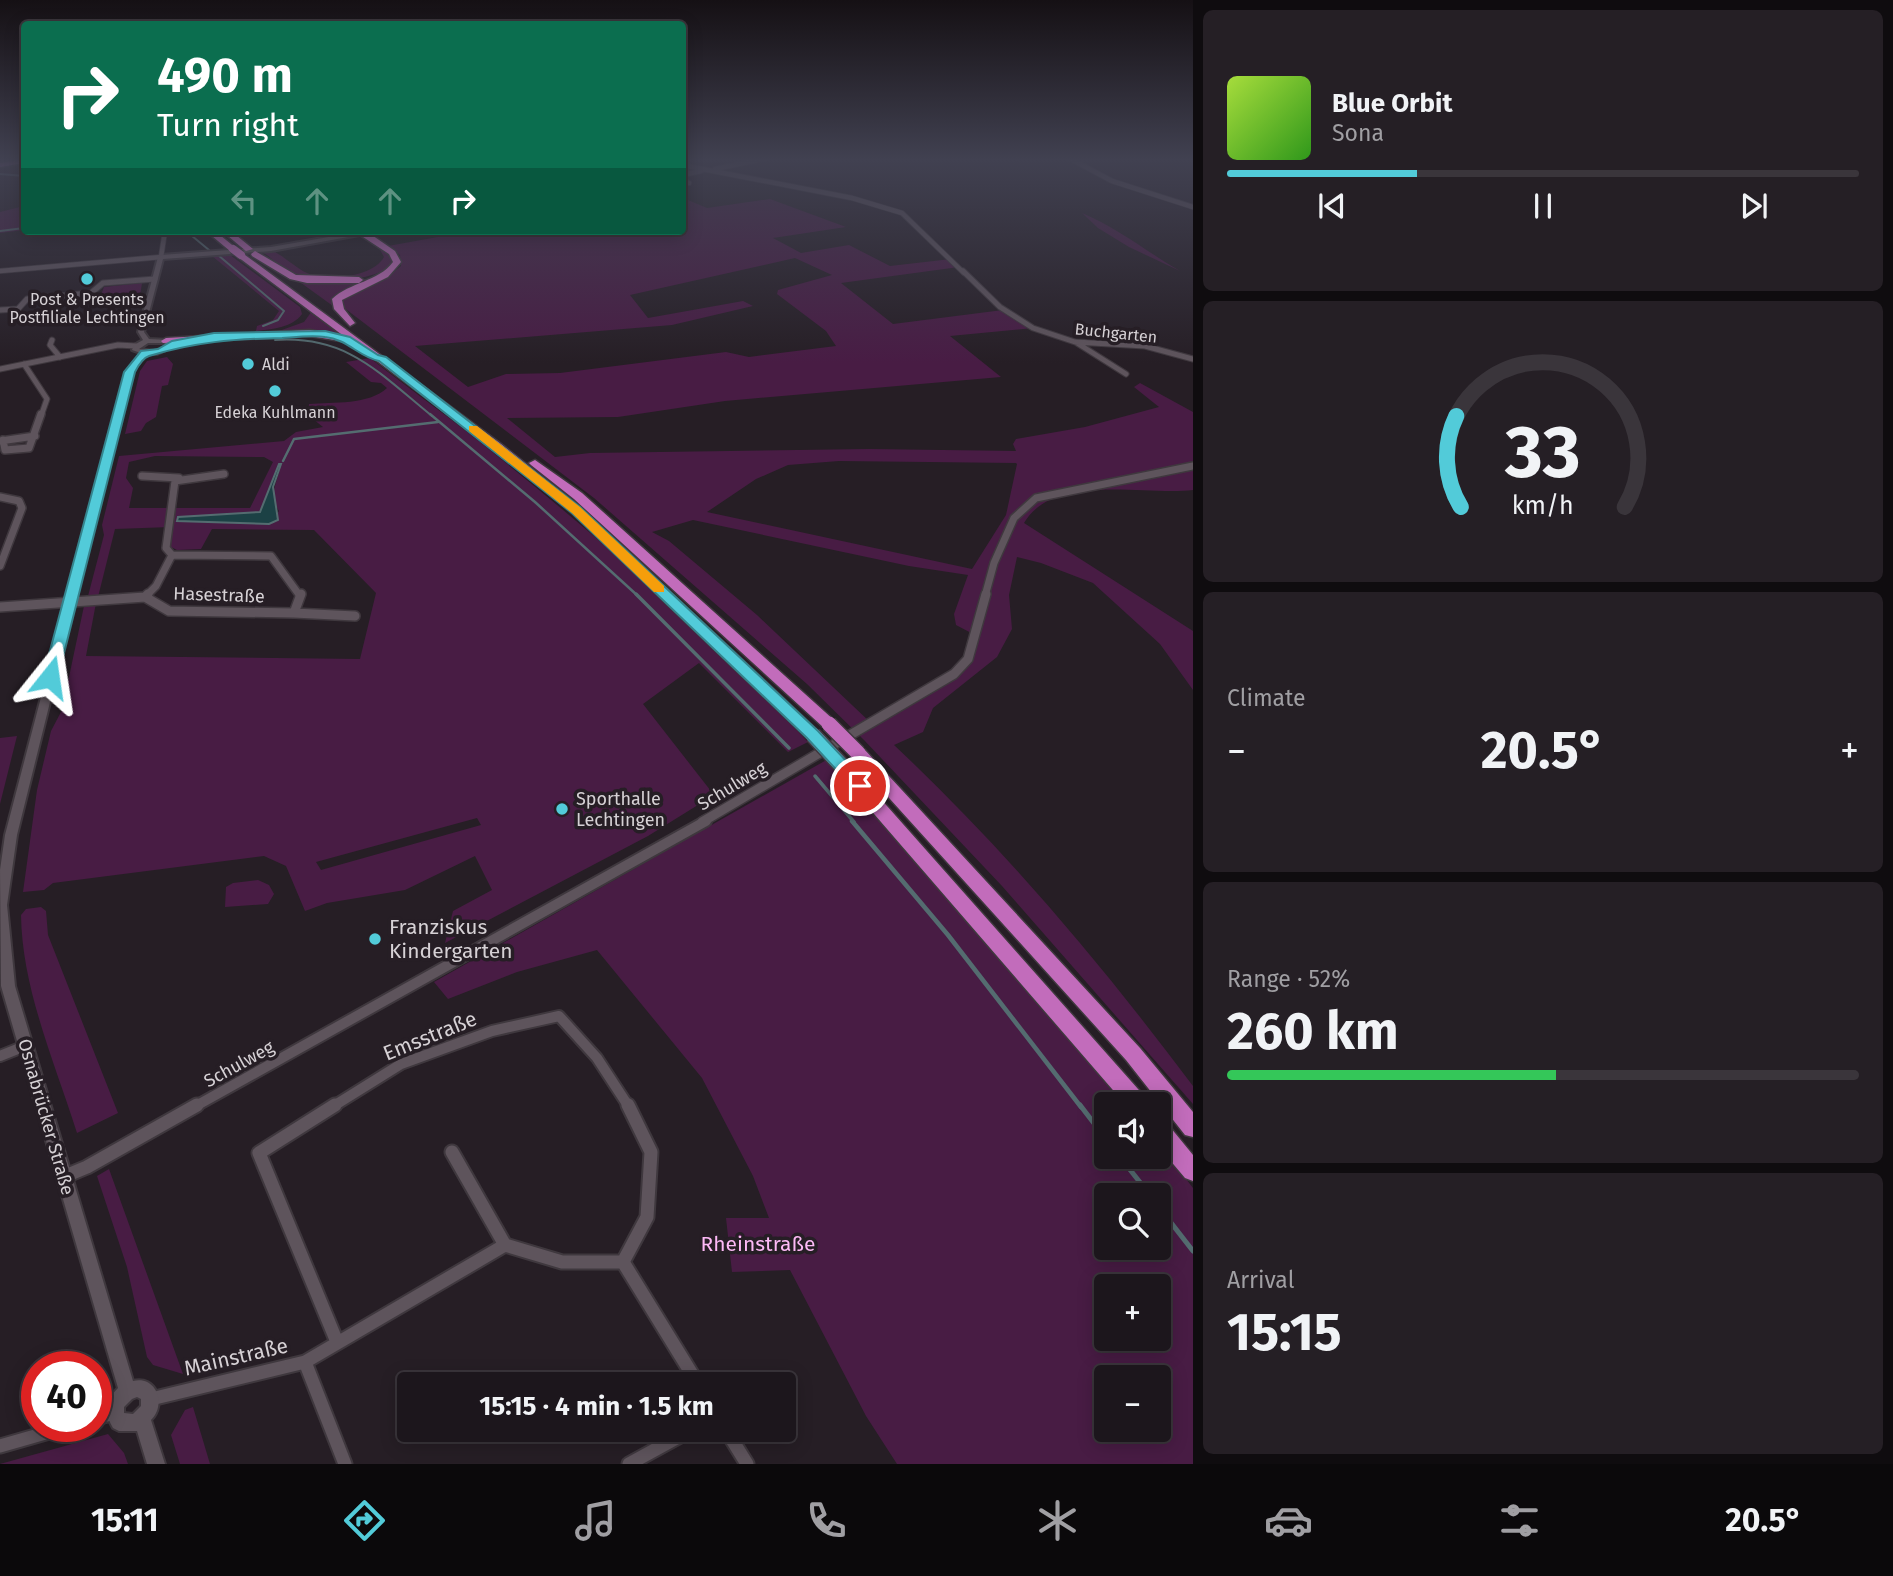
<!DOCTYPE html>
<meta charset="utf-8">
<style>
:root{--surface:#1c161c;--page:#251f25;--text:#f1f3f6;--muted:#a09fa3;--line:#3a353b;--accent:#52cbd9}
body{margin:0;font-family:"Fira Sans",sans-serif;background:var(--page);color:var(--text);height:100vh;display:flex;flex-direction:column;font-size:26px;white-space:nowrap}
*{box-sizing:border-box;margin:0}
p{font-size:23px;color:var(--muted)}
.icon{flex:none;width:38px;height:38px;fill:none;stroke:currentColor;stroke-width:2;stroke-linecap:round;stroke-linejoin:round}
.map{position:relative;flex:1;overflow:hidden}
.sheet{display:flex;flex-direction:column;gap:10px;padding:10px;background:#0f0c0f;width:700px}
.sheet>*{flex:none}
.guide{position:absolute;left:21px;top:21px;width:665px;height:214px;border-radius:7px;box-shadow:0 4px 18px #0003,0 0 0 2px var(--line);background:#0b6e4f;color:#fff;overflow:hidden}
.fabs{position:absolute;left:1094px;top:1092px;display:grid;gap:14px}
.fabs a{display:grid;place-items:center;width:77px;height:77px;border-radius:7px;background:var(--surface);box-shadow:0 4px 18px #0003,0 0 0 2px var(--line);font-size:35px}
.speed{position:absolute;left:21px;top:1351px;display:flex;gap:14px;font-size:35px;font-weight:700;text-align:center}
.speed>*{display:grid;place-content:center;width:91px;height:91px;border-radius:50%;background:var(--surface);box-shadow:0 4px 18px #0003,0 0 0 2px var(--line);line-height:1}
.speed .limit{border:10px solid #d22;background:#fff;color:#111}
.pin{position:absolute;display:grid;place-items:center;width:60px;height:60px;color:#fff;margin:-30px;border:4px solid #fff;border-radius:50%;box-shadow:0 2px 7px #0007}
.me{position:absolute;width:77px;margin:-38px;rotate:15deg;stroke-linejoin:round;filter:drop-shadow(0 0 5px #0008)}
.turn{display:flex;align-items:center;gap:24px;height:147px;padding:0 21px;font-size:32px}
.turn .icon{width:91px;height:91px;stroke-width:2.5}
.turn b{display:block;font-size:49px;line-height:60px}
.lanes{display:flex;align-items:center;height:66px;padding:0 21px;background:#0003;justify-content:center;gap:35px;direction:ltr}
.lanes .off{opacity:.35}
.big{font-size:52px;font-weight:700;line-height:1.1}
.sheet .widget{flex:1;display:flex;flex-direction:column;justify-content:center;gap:10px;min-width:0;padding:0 24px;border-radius:10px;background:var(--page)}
.sheet .dial{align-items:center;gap:0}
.dial svg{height:182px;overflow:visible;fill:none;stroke:var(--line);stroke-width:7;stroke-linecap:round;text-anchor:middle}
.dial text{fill:var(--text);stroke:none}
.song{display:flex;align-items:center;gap:21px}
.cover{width:84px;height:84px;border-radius:10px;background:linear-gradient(135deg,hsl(80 70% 55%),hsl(110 70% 35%))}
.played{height:7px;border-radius:4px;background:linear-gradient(90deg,var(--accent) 30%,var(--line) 30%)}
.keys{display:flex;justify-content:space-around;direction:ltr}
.heat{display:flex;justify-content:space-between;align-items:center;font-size:38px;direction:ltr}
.charge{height:10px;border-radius:5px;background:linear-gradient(90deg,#34c759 52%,var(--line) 0)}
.trip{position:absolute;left:397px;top:1372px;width:399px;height:70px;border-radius:7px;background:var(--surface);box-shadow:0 4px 18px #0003,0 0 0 2px var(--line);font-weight:700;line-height:70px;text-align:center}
.menu{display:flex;height:112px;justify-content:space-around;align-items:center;background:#0b090b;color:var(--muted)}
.menu .icon{width:49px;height:49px}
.menu .current{color:var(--accent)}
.menu b{font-size:32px;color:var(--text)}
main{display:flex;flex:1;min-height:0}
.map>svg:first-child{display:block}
.green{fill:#481c44;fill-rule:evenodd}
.water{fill:#1c4145;stroke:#546c70;stroke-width:2}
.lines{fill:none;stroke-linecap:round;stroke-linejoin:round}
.stream-far4{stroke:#546c70;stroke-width:2}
.stream-far3{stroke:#546c70;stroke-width:2.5}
.stream-far2{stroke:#546c70;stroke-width:3.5}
.stream-far1{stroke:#546c70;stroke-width:4.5}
.stream{stroke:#546c70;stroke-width:5}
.minor-far5-casing{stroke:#3f383e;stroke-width:6}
.minor-far4-casing{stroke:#3f383e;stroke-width:7}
.minor-far3-casing{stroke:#3f383e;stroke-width:10}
.minor-far2-casing{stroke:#3f383e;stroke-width:12}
.minor-far1-casing{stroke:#3f383e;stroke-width:14}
.minor-casing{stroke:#3f383e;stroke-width:17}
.tertiary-casing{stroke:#3f383e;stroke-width:4}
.trunk-casing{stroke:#3f383e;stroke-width:3}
.motorway-casing{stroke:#3f383e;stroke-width:3}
.minor-far5{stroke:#5e545c;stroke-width:4.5}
.minor-far4{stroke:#5e545c;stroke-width:5}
.minor-far3{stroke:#5e545c;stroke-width:7}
.minor-far2{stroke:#5e545c;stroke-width:9}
.minor-far1{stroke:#5e545c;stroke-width:10}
.minor{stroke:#5e545c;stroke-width:13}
.tertiary{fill:#5e545c;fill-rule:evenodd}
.trunk{fill:#c26cbb;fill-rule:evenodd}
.motorway{fill:#db72d3;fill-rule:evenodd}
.trunk-bridge-far1-casing{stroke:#3f383e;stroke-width:10;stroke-linecap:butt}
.trunk-bridge-casing{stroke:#3f383e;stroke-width:18;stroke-linecap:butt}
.trunk-bridge-far1{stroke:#c26cbb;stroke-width:8}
.trunk-bridge{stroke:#c26cbb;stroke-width:15}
.route{fill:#52cbd9;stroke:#35848d;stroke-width:2}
.slow{fill:#f59e0b}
.poi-dot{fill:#52cbd9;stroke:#261e25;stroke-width:2.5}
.labels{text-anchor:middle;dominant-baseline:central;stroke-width:7;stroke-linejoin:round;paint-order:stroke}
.far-poi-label{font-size:16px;fill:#d6d1d5;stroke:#261e25}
.far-street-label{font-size:16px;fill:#d6d1d5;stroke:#261e25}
.street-label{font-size:18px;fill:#d6d1d5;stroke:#261e25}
.poi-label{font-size:18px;fill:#d6d1d5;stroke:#261e25;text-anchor:start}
.near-poi-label{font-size:21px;fill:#d6d1d5;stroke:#261e25;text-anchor:start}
.near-street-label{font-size:21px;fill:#d6d1d5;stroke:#261e25}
.near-park-label{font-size:21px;fill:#fdb9f6;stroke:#261e25}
</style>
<main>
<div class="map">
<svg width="1193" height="1464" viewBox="0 0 1193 1464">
<rect width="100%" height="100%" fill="#261e25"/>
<path class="green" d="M683 198 707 208 770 199 846 227 773 238 801 253 849 245 890 266 951 259 959 267 841 283 893 324 1003 310 1033 328 950 336 1001 377 725 401 618 417 507 418 555 457 590 453 869 449 1016 451 1013 444 1016 439 1085 427 1159 407 1134 387 1140 383 1193 412V490C1144 496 1054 472 1024 523L1193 631V690L1160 644 1093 583 1041 563 1017 557 1009 595 1012 629 997 657 933 708 923 732 894 745C1004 848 1103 966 1193 1086V1104L1002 886 864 740 807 684 594 498 343 307 342 299 389 276 401 266 400 255 388 246 471 231H682ZM795 258 832 275 778 290 777 294 826 331 836 346 749 357 726 352 560 373 506 374 468 387 415 346 672 325 753 306 743 301 648 318 630 295ZM839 461 1016 463 1017 464 1006 515 972 569 707 512 756 479 788 465ZM693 520 909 566 968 575 954 614 956 625 975 635 968 659 954 674 871 723 757 615 669 541 652 532Z
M24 206V230L0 233V212Z
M1082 213C1118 228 1147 252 1180 271L1129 247 1098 228Z
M379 248 390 255 392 265C372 282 314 286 291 273 281 268 273 259 264 253L275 252C286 258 296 268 307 273 328 282 373 277 384 257Z
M230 255 300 307 302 314C292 328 272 329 256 331L257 326 273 320 279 311 212 256Z
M371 279 338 294 333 306 297 280 324 284Z
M142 283 140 296 99 300 104 287Z
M312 311 345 335 326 331H279L304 322Z
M167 357 173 364 168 385 162 386 156 417 146 423 141 431 125 434 140 371 147 361Z
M370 358C412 391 455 421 496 455 606 543 712 638 808 742L788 752 699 663 643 704 714 795 648 836 445 943 453 911 492 890 475 856 405 890 327 903 305 911 286 866 264 856 53 883 44 890 23 892 37 790 51 731 62 710 84 606 96 603 86 656 360 659 376 593 314 530 212 529 201 549 177 550 171 547V527L115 529 98 597 88 596 104 535 102 525 119 456 284 441 296 432 323 427 308 415 309 404C333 402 369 405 387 388L381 383 371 382 346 362ZM155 456 264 457 273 462 250 508H129L133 488 126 478 129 462ZM279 464C282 477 266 491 279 511L269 524 177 521 178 517 260 512ZM477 818 481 825 321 870 316 862Z
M17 736 0 804V738Z
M830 758 1127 1104H1106V1157H1158L1159 1144 1193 1188V1464H897L866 1416 790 1270 732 1272 726 1218H769L753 1176 702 1078 597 950 517 972 448 999 434 982ZM1106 1195H1158V1248H1106ZM1106 1286H1158V1339H1106ZM1106 1377H1158V1430H1106Z
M258 880 269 885 274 894 268 904 225 907 226 887 233 883Z
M41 907 46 911 48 935 118 1113 77 1133C55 1063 22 989 21 915L26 909Z
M109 1169 183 1374 153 1365 147 1357 127 1267 97 1176Z
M193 1407 210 1464H180L171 1435 185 1410Z
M108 1434 124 1453 128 1464H0Z"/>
<path class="water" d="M279 464H281L273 487 278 520 269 524 177 521 178 517 260 512Z"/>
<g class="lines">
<path class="stream-far4" d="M0 174 24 176
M0 231 24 228
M186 231 209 250
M218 255 284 311 278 320 263 326
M275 340C347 335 379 373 432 416"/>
<path class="stream-far3" d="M430 414 535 502 638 596
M283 461 294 439 438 422"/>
<path class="stream-far2" d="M636 594 789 748
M815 776 854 822"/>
<path class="stream-far1" d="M852 821 948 935 1081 1107"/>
<path class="stream" d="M1080 1105 1106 1139
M1120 1157 1150 1195
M1158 1206 1193 1251"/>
<g class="minor-far5-casing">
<path id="minor-far5" d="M1069 158 1112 181 1193 207
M682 165 852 198 902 213 964 273
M715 169 767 158
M682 175 701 171
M682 180 689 183
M363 233 376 231
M0 271 161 257 165 231"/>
</g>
<g class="minor-far4-casing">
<path id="minor-far4" d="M963 271 1000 307 1033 328 1075 342 1145 346 1193 359
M18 309 17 318 46 315
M0 310 18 309 27 299 91 293 103 283 155 279
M52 340 50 345 60 357
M1077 343 1126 374
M24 364 47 399 41 416
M0 369 118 345 136 346"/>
</g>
<g class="minor-far3-casing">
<path id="minor-far3" d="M3 440 5 450 29 448 41 414
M0 441 35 436
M142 476 179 478
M0 497 19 501 22 508 0 566
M172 555 271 556 300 596
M146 596 156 586 172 555 166 548 175 481 224 474
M985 596 994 563 1014 518 1036 498 1193 466"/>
</g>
<g class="minor-far2-casing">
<path id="minor-far2" d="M145 597 169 611 294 613 301 594
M0 607 145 597 148 594
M294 613 355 616
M702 822 954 674 968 659 986 594"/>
</g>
<g class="minor-far1-casing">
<path id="minor-far1" d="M0 1056 25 1046
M194 1107 706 821
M332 1107 401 1064 492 1031 559 1016 597 1058 629 1107"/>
</g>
<g class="minor-casing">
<path id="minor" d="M335 1105 259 1153 337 1342
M452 1152 505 1245
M63 1177 87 1167 197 1105
M623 1262 647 1217 651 1152 628 1105
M305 1362 505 1245 562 1262H623L698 1384
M151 1399 305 1362 345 1464
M96 1418 114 1413
M726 1430 747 1464
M0 1446 70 1426
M629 1464 691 1430"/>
</g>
<g class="tertiary-casing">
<path id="tertiary" d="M363 231 365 234 271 251 163 259 144 332 149 339 168 340 175 346 157 354H147L132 372 17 835 7 905 15 986 133 1381C156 1375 167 1404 151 1420L165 1464H147L137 1431H119L113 1428C104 1413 105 1401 118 1388L1 986 0 870 5 835 126 372 141 353 132 350 134 345 143 340 138 332 158 257 161 255 271 247ZM148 343H164L167 346 154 351 139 349ZM137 1397 141 1399V1406L133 1414 124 1413V1407L132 1399Z"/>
</g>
<g class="trunk-casing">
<path id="trunk" d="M206 231H215L237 249 230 251Z
M222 231H231L253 249 246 251Z
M361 231H366L395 251 401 262 388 277 342 300 344 309 355 323 350 326 334 309 332 299C350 282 378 282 393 262L389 254 360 235Z
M255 251 296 275 359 277 363 280 359 283H307L290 279 252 256 251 254Z
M241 252 501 444 580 507 819 732 821 735 819 738H807L572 513 493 448 353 343 310 336 163 343 161 341 166 338 310 330 345 337 238 257 237 255Z
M535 460 582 493 835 721 837 724 835 727H823L574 499 531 465 529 463Z
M858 748 864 749 1140 1048 1193 1112V1137L1185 1135 1126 1060 852 757 850 753 852 749Z
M842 761 848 762 1146 1098 1149 1104H1125L836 770 834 766Z
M1158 1120 1166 1122 1193 1155V1181L1185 1178 1158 1146Z"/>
</g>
<g class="motorway-casing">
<path id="motorway" d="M24 159V163L0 167V163Z"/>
</g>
<use href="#minor-far5" class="minor-far5"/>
<use href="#minor-far4" class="minor-far4"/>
<use href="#minor-far3" class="minor-far3"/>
<use href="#minor-far2" class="minor-far2"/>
<use href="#minor-far1" class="minor-far1"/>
<use href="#minor" class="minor"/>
<use href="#tertiary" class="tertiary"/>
<use href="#trunk" class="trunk"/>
<use href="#motorway" class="motorway"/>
<g class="trunk-bridge-far1-casing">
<path id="trunk-bridge-far1" d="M233 249 241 255"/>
</g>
<g class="trunk-bridge-casing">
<path id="trunk-bridge" d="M829 724 858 753
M813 735 842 766"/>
</g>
<use href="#trunk-bridge-far1" class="trunk-bridge-far1"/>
<use href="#trunk-bridge" class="trunk-bridge"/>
</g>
<linearGradient id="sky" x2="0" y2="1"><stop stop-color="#151014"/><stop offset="0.44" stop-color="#414151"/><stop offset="1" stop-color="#414151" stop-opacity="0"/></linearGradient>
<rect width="1193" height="363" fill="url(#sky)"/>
<path class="route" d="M325 331 350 337 378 355 386 357 580 507 818 731 866 782 868 786 866 789H854L807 738 572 513 379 361C359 357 347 339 325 337 312 335 296 337 282 338 233 339 195 342 149 356 143 358 138 366 135 372L58 677 50 681 45 680 43 677 124 372 141 351 158 349 172 341 214 333Z"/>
<path class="slow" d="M469 426H477L580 507 664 586V592H654L572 513 469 431Z"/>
<g class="poi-dot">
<circle cx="87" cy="279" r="7"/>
<circle cx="248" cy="364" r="7"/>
<circle cx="275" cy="391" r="7"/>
<circle cx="562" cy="809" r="7"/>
<circle cx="375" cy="939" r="7"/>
</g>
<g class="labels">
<g class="far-poi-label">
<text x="87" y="299">Post &amp; Presents<tspan x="87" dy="18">Postfiliale Lechtingen</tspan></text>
<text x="262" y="364" text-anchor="start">Aldi</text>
<text x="275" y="412">Edeka Kuhlmann</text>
</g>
<g class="far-street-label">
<text transform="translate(1116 333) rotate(6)">Buchgarten</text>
</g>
<g class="street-label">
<text transform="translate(219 595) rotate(2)">Hasestraße</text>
<text transform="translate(732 786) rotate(-31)">Schulweg</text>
<text transform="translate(239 1064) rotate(-29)">Schulweg</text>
<text transform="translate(46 1117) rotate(74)">Osnabrücker Straße</text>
</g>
<g class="poi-label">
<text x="576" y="799">Sporthalle<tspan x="576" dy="21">Lechtingen</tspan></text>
</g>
<g class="near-poi-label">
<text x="389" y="927">Franziskus<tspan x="389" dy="24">Kindergarten</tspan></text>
</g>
<g class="near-street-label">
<text transform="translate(430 1036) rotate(-22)">Emsstraße</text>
<text transform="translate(236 1357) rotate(-13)">Mainstraße</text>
</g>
<g class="near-park-label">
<text x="758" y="1244">Rheinstraße</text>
</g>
</g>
</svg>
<div class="fabs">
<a><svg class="icon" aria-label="sound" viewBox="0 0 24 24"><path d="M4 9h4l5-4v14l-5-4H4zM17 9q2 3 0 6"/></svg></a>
<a><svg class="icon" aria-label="search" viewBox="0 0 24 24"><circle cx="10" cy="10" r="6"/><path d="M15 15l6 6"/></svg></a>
<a>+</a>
<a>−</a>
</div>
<div class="speed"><div class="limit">40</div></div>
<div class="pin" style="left:860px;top:786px;background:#d93025"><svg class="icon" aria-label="arrive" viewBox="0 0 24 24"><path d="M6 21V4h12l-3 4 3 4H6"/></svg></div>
<svg class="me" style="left:50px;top:677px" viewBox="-20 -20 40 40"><path d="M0-17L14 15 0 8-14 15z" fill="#52cbd9" stroke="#fff" stroke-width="4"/></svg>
<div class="trip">15:15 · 4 min · 1.5 km</div>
<div class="guide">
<div class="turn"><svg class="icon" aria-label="right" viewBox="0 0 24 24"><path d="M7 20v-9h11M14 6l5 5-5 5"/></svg><div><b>490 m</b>Turn right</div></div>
<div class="lanes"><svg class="icon off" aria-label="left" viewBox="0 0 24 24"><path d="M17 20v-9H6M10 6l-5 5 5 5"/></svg><svg class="icon off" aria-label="ahead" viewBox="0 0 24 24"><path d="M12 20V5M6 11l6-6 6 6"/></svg><svg class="icon off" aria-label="ahead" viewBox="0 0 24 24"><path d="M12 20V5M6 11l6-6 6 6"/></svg><svg class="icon" aria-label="right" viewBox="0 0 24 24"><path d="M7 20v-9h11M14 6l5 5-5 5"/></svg></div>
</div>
</div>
<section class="sheet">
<div class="widget">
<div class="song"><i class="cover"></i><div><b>Blue Orbit</b><p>Sona</p></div></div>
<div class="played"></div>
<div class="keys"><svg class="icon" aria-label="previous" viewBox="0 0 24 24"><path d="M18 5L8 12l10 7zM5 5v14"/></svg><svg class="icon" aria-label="pause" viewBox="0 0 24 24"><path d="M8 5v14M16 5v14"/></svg><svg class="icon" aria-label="next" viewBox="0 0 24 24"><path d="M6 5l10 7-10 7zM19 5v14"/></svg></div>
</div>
<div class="widget dial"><svg viewBox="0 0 100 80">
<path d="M14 69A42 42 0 1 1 86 69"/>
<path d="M14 69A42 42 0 0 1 12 29" stroke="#52cbd9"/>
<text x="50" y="56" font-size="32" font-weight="700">33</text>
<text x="50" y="72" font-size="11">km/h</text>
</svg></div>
<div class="widget"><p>Climate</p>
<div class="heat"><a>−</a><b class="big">20.5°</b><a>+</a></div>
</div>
<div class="widget"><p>Range · 52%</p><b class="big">260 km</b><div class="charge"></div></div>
<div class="widget"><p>Arrival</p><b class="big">15:15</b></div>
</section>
</main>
<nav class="menu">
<b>15:11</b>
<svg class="icon current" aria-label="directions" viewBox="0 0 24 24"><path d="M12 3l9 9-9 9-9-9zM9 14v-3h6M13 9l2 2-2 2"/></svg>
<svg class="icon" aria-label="music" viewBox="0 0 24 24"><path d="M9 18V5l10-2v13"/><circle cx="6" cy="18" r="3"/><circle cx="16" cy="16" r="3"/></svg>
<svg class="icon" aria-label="phone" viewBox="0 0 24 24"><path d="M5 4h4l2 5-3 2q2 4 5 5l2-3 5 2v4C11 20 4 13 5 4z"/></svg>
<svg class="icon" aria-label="climate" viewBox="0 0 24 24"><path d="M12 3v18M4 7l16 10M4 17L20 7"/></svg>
<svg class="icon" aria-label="car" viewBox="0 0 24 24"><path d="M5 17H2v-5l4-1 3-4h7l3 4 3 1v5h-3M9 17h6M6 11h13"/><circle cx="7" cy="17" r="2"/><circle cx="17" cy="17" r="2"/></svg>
<svg class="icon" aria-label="filters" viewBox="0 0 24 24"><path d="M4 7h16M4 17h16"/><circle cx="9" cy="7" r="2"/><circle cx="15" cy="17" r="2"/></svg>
<b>20.5°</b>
</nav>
